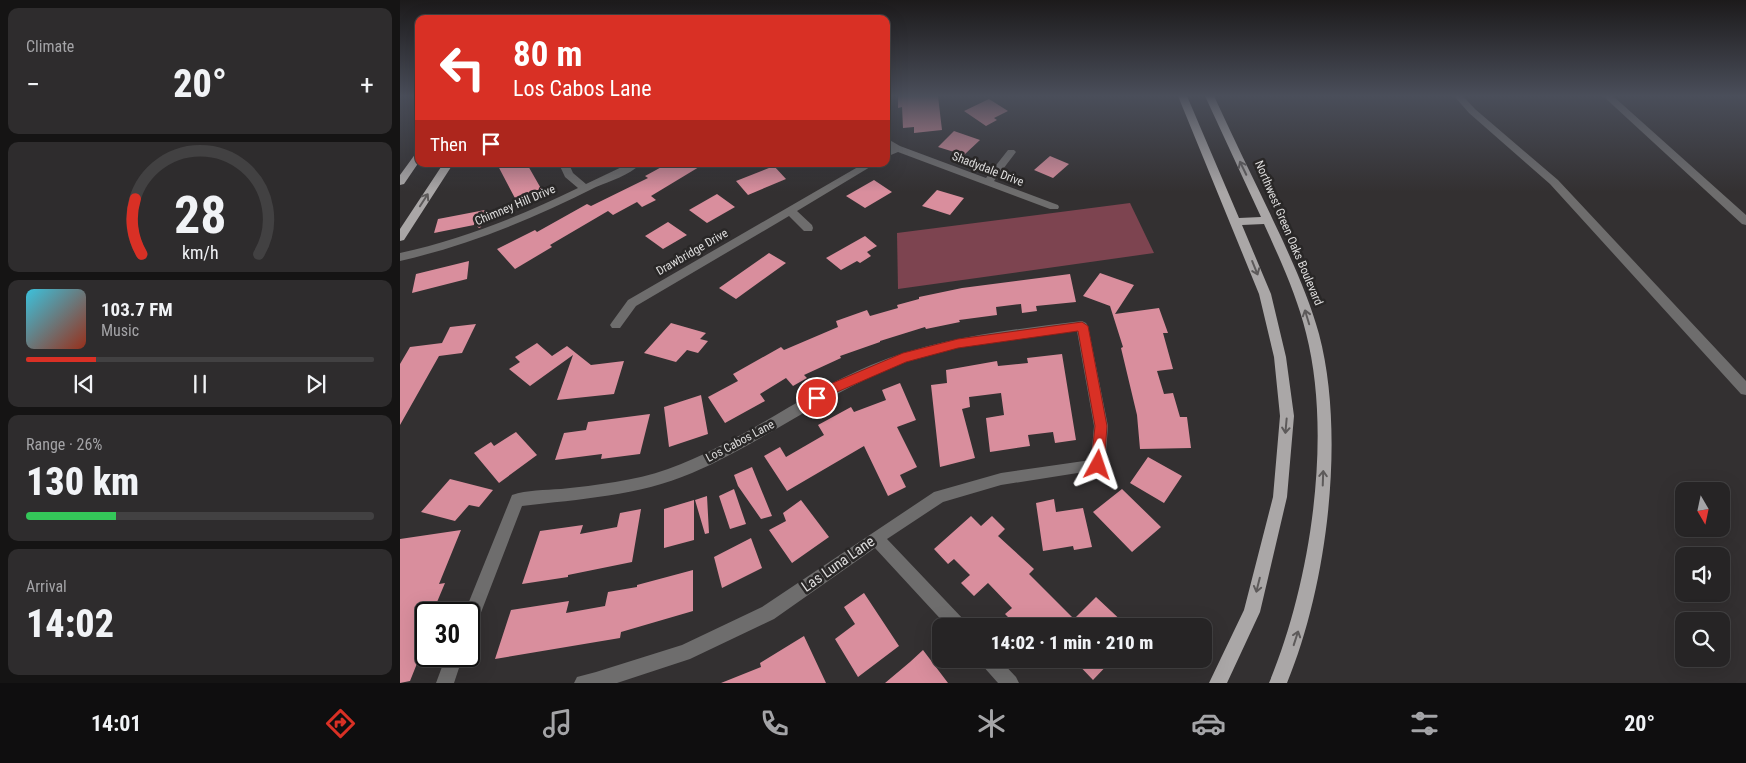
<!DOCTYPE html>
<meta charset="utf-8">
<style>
:root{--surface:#262425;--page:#2e2c2d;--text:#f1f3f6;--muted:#a4a4a7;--line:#424142;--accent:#d93025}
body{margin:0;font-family:"Roboto Condensed",sans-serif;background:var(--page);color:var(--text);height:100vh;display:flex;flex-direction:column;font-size:19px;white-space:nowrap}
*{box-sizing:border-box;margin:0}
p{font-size:16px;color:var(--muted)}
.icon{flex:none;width:28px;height:28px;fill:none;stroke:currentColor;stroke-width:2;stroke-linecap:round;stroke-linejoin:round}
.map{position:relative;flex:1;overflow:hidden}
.sheet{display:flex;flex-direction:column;gap:8px;padding:8px;background:#151414;width:400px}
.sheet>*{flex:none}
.banner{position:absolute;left:15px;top:15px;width:475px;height:152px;border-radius:10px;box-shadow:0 5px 20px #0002,0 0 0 1px var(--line);background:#d93025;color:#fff;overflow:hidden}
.needle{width:32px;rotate:171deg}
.fabs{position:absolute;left:1275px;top:482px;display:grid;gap:10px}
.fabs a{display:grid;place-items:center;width:55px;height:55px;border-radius:10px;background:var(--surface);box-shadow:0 5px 20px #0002,0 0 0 1px var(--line);font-size:25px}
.speed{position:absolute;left:15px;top:602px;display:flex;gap:10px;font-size:25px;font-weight:700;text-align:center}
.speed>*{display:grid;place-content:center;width:65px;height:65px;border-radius:50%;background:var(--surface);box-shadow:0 5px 20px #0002,0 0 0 1px var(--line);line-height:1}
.speed .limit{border:2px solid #111;border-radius:8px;background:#fff;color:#111}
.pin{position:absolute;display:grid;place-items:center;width:42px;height:42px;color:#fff;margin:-21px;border:2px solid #fff;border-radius:50%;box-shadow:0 1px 5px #0007}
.me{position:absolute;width:55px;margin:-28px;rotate:5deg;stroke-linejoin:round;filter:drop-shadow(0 0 4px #0008)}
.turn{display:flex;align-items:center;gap:18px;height:105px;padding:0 15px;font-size:22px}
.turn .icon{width:65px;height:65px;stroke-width:2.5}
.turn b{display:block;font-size:35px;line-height:42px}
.then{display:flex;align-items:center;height:48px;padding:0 15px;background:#0003;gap:10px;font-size:19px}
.big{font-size:38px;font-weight:800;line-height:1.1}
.sheet .card{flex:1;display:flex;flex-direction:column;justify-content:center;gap:8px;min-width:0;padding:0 18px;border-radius:10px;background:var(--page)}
.sheet .dial{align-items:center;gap:0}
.dial svg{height:130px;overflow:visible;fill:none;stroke:var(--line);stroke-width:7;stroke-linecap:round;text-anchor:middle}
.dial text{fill:var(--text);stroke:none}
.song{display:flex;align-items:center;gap:15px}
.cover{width:60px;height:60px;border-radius:8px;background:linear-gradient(135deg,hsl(190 70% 55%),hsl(10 70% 35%))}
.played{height:5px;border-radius:2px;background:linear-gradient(90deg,var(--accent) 20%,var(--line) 20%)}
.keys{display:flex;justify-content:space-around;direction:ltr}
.heat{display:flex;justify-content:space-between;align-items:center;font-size:28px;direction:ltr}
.charge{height:8px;border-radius:4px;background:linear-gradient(90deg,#34c759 26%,var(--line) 0)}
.trip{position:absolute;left:532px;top:618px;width:280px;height:50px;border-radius:10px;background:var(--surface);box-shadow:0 5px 20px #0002,0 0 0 1px var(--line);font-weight:800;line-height:50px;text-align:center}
.tabs{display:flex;height:80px;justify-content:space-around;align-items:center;background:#0f0e0f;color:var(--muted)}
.tabs .icon{width:35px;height:35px}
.tabs .current{color:var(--accent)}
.tabs b{font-size:22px;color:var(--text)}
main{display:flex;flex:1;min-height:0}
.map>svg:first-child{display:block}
.green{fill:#7d4450}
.building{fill:#d98e9d}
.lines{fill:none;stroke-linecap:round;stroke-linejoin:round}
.minor{fill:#6e6d6d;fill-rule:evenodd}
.major{fill:#aaa7a7;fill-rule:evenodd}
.oneway{stroke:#5d5a5a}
.route{fill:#d93025;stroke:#8d1f18}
.labels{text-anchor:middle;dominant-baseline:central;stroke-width:5;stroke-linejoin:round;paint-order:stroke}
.street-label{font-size:12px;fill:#dddcdc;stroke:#292727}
.near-street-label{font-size:15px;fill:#dddcdc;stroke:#292727}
</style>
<main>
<section class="sheet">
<div class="card"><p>Climate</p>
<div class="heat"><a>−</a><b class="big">20°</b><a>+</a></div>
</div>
<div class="card dial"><svg viewBox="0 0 100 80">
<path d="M14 69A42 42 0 1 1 86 69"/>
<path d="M14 69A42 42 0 0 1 10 35" stroke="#d93025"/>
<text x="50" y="56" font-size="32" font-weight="700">28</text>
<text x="50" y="72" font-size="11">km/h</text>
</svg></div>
<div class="card">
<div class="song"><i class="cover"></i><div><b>103.7 FM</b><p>Music</p></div></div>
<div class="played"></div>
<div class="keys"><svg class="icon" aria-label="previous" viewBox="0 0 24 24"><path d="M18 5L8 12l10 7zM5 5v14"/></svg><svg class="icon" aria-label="pause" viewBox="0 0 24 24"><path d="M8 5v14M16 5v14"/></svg><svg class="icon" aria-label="next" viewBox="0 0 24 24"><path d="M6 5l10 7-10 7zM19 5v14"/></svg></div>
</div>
<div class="card"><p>Range · 26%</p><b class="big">130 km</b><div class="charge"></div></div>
<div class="card"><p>Arrival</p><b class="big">14:02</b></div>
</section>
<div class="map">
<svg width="1346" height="683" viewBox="0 0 1346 683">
<rect width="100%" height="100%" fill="#333031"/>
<path class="green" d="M730 203 754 253 498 289 497 233Z"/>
<path class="building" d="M498 96H538L542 130 514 133V127L503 128 502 107 498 108Z
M589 99 608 111 594 118 597 120 586 126 564 111Z
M554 131 580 140 564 155 538 147Z
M650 156 669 164 653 178 634 170Z
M97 164H127L143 192 117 202Z
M267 164H304L251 196 256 200 242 207 237 202 213 215 208 211 150 245 152 247 115 269 97 249 135 230 137 232 187 204 191 206 248 178 245 176Z
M374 166 386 179 348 195 336 181Z
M474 180 492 192 465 208 446 196Z
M537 190 564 198 550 215 522 206Z
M317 194 335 207 307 223 289 210Z
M85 210 81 227 79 228 74 223V225L34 233 38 219Z
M268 222 287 235 263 249 245 236Z
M465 236 477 246 467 252 471 256 460 263 457 261 441 270 426 258Z
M369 253 386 263 336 299 319 288Z
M69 261 67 279 12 293 16 274Z
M700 273 734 285 715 314 759 308 768 333H763L773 369 757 371 764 394 773 393 780 417H787L791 448 740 449 737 415 721 348 723 347 710 306 683 296Z
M670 274 676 302 636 306 637 311 622 313 621 304 596 307 597 315 559 320 560 322 526 329 525 327 480 341V342L440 356 441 358 404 375 407 378 393 386 386 378 360 394 365 401 325 423 308 397 338 381 333 374 381 347 384 350 438 327 436 321 467 310 470 316 498 308 497 305 519 299V297L562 288Z
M271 323 306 333 300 339 308 341 298 353 287 350 276 362 244 353Z
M76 324 62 353 39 356 0 425V364L10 347 42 343 50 327Z
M137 343 152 356 167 346 191 365 224 361 214 394 157 400 173 355 130 386 109 369 120 362 115 357Z
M662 354 676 440 655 443 653 432 628 435 630 446 590 452 586 418 604 415 601 393 569 397 570 407 562 409 575 458 540 467 531 385 547 383 546 370 597 361 598 366 628 363 627 358Z
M500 383 516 420 497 427 517 467 500 475 506 487 488 496 464 446 387 491 364 456 380 447 386 457 424 435 418 425 451 407 454 412 486 400 482 390Z
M301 395 308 434 269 447 264 407Z
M250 414 240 454 201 459 202 454 155 460 164 433 186 430 188 422Z
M116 432 137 455 99 483 74 453 91 442 94 446Z
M748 457 782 476 764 503 730 483Z
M352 467 372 516 361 519 338 486 334 475Z
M50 479 93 490 79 507 69 505 55 521 21 512Z
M334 489 346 524 330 529 319 496Z
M722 489 761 527 732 552 693 512Z
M307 496 309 533 305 534 295 500Z
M654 499 656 512 683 508 692 547 674 550 673 546 643 551 636 503Z
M294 500V540L264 548V509Z
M401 500 429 537 392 563 369 530 386 521 383 513Z
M241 509 232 562 168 575V577L122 584 140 531 183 525 180 534 217 527 220 513Z
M571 516 581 526 592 516 605 529 598 536 634 569 629 574 674 619 696 597 727 626H617L605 614 612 608 588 583 574 596 561 583 570 575 554 559 548 564 534 549Z
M61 530 39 584 45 583 32 614H26V641L10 681 0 683V539Z
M351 538 362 568 322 588 314 557Z
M293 570V611L221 632 220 638 95 659 111 610 169 601 166 613 205 606 208 592 237 587V585Z
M464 593 499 646 458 677 435 639 455 624 444 607Z
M404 636 426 683H321L361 667 360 663Z
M523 650 548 683H485L510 662Z
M673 659H713L693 680Z"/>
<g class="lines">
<path class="minor" d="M1054 96H1063L1075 109 1158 180 1346 381V395L1341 394 1150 184 1069 113Z
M1203 96H1213L1346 215V225L1342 224Z
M486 138 500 146 586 178 608 150H614L616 152 594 181 658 205 659 207 658 209H650L498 152 486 157V150L490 148 486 145Z
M159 164H169L173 173 186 184 228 164H240C230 175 210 181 196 187 133 219 69 245 0 261V253C62 239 121 216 178 188L165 177Z
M463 164H475L397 211 412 225 413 228 412 231H404L389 216 236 306 220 328H212L210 325 212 322 228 300Z
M682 321 686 323 688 326 708 426 705 465 703 469 601 485 543 502 487 539 564 620 566 626H547L475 548 374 619 290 659 217 683H174L177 677 196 672 282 645 362 607 534 492 601 473 691 460 694 426 677 331C620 339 561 342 506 362 430 390 366 441 292 473 238 496 180 499 122 506L75 628 69 630V614H64L112 495C127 490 145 490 161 489 197 485 234 481 268 469 340 443 401 394 471 365 539 337 610 330 682 321Z
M46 656H63L54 683H36Z
M580 659H599L616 677 619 683H598L582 665Z"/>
<path class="major" d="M778 96H787L839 218 861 217 805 96H814C836 144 860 192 882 239 896 270 910 301 919 334 946 436 927 587 887 683H869C910 585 933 438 906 333 897 296 880 259 864 224L842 225 871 294 886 357 894 416 887 497 860 612 827 683H809L844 610 873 497 880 416 874 357 859 294Z
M19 152V162L4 184 0 185V175L16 153Z
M43 164H53L4 240 0 241V229Z"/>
</g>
<defs><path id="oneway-shaft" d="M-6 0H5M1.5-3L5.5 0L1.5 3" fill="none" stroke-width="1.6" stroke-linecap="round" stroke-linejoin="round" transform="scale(1.25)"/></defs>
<g class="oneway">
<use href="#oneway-shaft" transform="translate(843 168) rotate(-116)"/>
<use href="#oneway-shaft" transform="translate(24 200) rotate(-57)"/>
<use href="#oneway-shaft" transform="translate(855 268) rotate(68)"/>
<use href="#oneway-shaft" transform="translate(907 317) rotate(-107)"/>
<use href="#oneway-shaft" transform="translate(886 426) rotate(95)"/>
<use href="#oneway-shaft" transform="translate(923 478) rotate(-88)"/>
<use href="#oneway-shaft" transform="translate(858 585) rotate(104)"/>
<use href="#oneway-shaft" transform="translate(896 638) rotate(-72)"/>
</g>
<linearGradient id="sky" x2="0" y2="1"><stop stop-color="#1c1a1b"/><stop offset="0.5" stop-color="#4a4e5a"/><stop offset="1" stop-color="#4a4e5a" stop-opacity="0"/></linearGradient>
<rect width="1346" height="192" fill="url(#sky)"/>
<path class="route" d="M682 322 688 326 707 426 704 465 702 469 698 471 693 469 691 465 695 426 678 331 558 348 506 362 437 392 421 402H412L411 398 412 395 428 385 503 353 558 339Z"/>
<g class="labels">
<g class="street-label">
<text transform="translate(588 169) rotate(21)">Shadydale Drive</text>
<text transform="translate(115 205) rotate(-23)">Chimney Hill Drive</text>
<text transform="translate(889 233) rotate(67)">Northwest Green Oaks Boulevard</text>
<text transform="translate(292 252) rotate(-30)">Drawbridge Drive</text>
<text transform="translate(340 441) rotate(-28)">Los Cabos Lane</text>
</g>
<g class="near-street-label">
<text transform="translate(438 564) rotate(-35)">Las Luna Lane</text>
</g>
</g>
</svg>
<div class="fabs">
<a><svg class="needle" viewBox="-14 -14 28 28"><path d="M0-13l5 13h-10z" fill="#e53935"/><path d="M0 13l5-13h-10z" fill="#a4a4a7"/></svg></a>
<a><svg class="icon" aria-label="sound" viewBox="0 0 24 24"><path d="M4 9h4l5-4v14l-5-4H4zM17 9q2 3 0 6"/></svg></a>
<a><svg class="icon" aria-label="search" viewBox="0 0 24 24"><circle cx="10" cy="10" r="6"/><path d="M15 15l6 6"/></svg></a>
</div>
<div class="speed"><div class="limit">30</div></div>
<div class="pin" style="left:417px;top:398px;background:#d93025"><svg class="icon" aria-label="arrive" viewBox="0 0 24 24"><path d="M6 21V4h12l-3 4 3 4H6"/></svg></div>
<svg class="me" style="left:698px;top:465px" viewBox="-20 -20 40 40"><path d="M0-17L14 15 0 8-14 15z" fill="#d93025" stroke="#fff" stroke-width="4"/></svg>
<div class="trip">14:02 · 1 min · 210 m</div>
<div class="banner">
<div class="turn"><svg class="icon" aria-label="left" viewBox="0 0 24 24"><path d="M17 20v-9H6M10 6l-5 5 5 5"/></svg><div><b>80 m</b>Los Cabos Lane</div></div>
<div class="then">Then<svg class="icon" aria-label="arrive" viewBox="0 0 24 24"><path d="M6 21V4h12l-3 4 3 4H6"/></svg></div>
</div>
</div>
</main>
<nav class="tabs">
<b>14:01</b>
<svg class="icon current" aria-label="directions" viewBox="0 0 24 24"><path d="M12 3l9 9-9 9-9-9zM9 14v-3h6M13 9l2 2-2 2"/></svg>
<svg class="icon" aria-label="music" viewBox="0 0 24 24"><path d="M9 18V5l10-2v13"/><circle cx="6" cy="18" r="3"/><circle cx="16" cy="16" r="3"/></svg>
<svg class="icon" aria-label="phone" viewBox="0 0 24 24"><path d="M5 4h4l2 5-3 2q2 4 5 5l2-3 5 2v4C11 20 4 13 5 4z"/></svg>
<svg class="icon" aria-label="climate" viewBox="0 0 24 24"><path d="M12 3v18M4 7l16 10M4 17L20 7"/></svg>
<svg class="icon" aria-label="car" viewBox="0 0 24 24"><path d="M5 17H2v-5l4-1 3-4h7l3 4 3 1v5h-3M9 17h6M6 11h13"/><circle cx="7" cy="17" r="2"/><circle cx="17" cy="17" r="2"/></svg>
<svg class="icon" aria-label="filters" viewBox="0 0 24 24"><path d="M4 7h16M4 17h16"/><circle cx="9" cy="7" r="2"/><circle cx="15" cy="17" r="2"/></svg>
<b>20°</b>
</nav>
